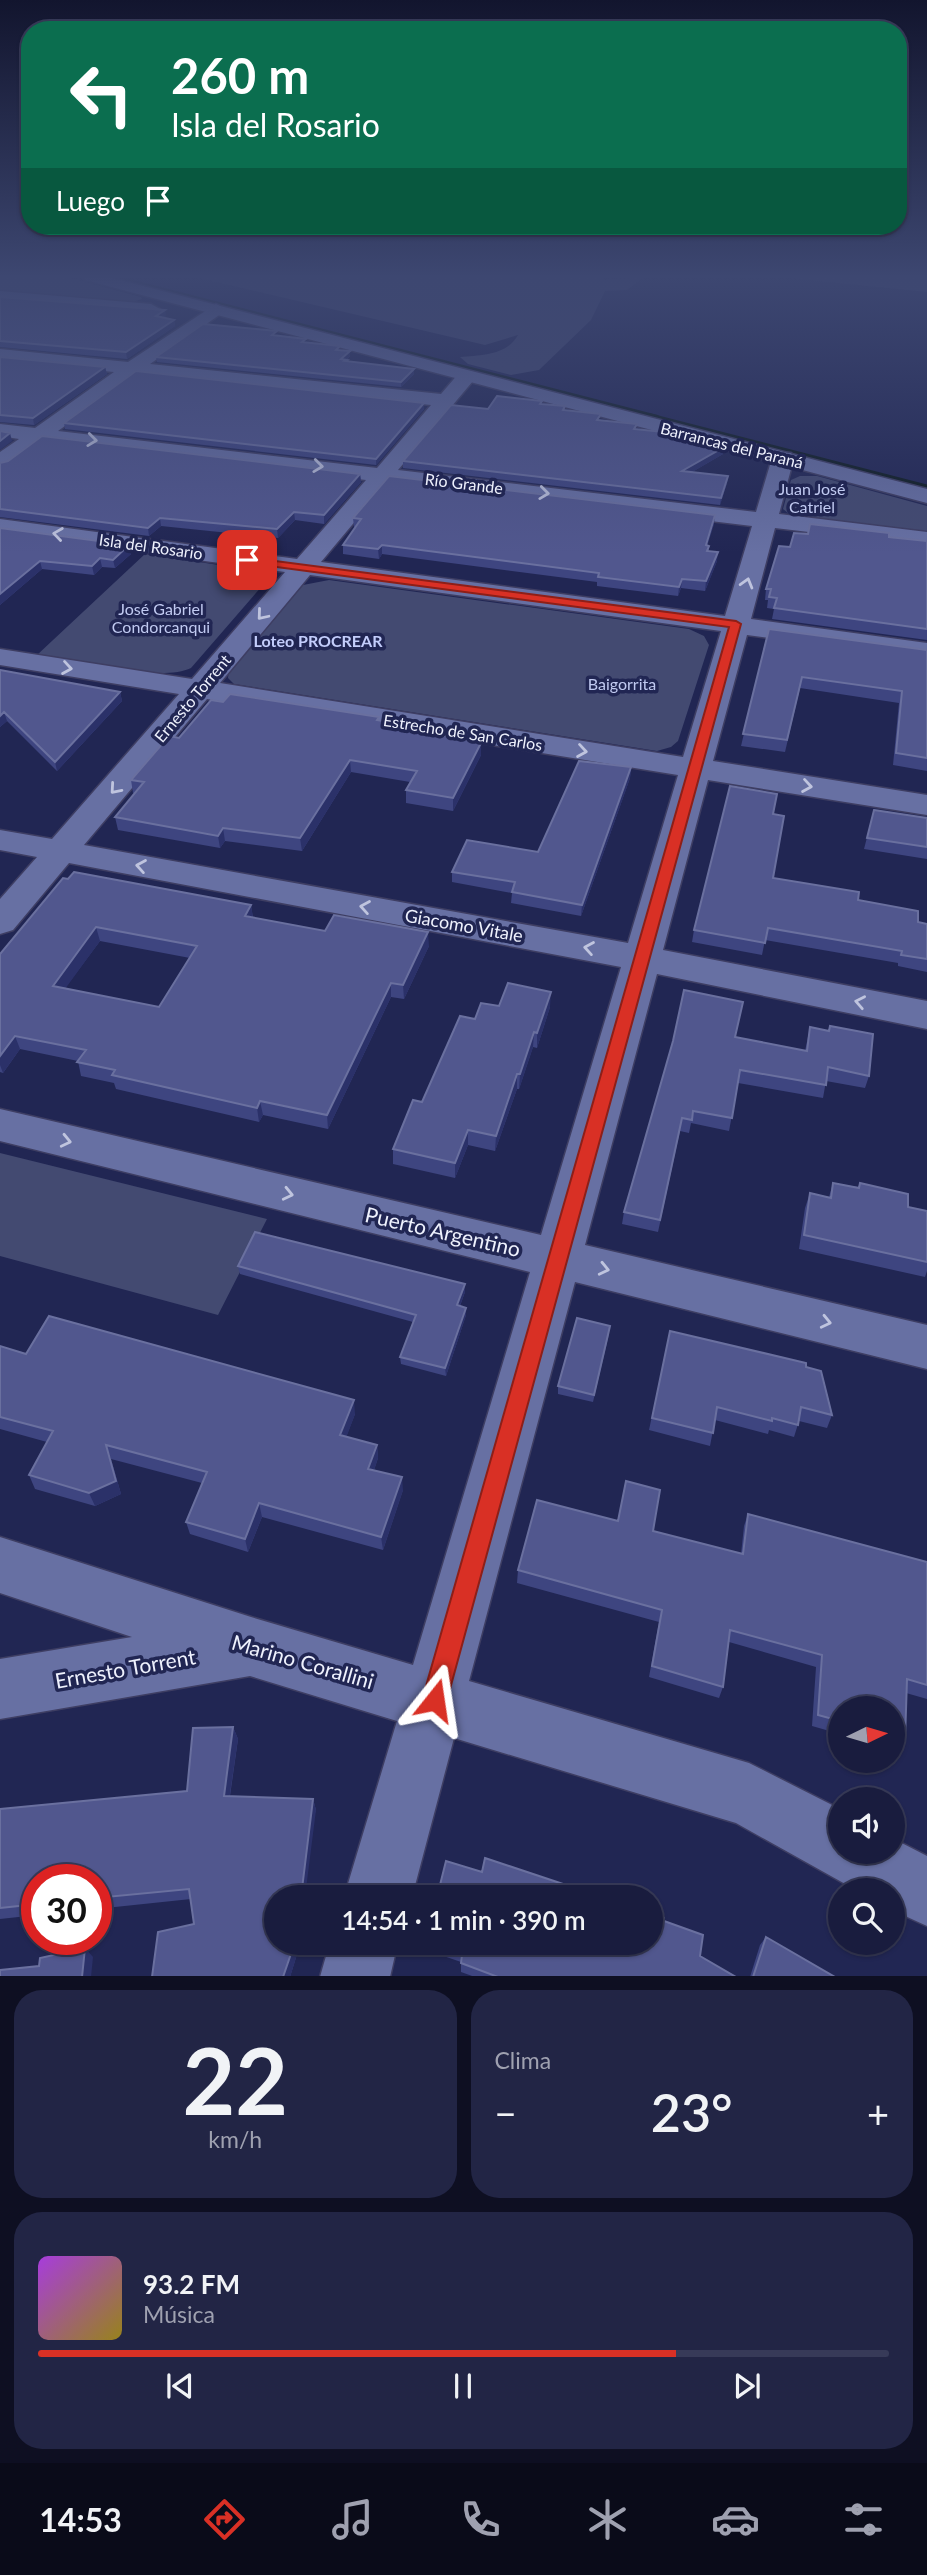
<!DOCTYPE html>
<html lang="es">
<meta charset="utf-8">
<style>
:root{--surface:#191c3e;--page:#222545;--text:#f1f3f6;--muted:#9fa1b0;--line:#373a58;--accent:#d93025}
body{margin:0;font-family:Lato,sans-serif;background:var(--page);color:var(--text);height:100vh;display:flex;flex-direction:column;font-size:26px;white-space:nowrap}
*{box-sizing:border-box;margin:0}
p{font-size:23px;color:var(--muted)}
.icon{flex:none;width:38px;height:38px;fill:none;stroke:currentColor;stroke-width:2;stroke-linecap:round;stroke-linejoin:round}
.map{position:relative;height:1976px;overflow:hidden}
.panel{display:flex;flex-direction:column;gap:14px;padding:14px;background:#0e0f22;flex:1}
.panel>*{flex:none}
.guide{position:absolute;left:21px;top:21px;width:886px;height:214px;border-radius:28px;box-shadow:0 2px 5px #0004,0 0 0 2px var(--line);background:#0b6e4f;color:#fff;overflow:hidden}
.needle{width:46px;rotate:85deg}
.fabs{position:absolute;left:828px;top:1696px;display:grid;gap:14px}
.fabs a{display:grid;place-items:center;width:77px;height:77px;border-radius:50%;background:var(--surface);box-shadow:0 2px 5px #0004,0 0 0 2px var(--line);font-size:35px}
.speed{position:absolute;left:21px;top:1864px;display:flex;gap:14px;font-size:35px;font-weight:700;text-align:center}
.speed>*{display:grid;place-content:center;width:91px;height:91px;border-radius:50%;background:var(--surface);box-shadow:0 2px 5px #0004,0 0 0 2px var(--line);line-height:1}
.speed .limit{border:10px solid #d22;background:#fff;color:#111}
.pin{position:absolute;display:grid;place-items:center;width:60px;height:60px;color:#fff;margin:-30px;border-radius:14px;box-shadow:0 4px 10px #0006}
.me{position:absolute;width:77px;margin:-38px;rotate:15deg;stroke-linejoin:round;filter:drop-shadow(0 0 5px #0008)}
.turn{display:flex;align-items:center;gap:24px;height:147px;padding:0 35px;font-size:32px}
.turn .icon{width:91px;height:91px;stroke-width:2.5}
.turn b{display:block;font-size:49px;line-height:60px}
.then{display:flex;align-items:center;height:66px;padding:0 35px;background:#0003;gap:14px;font-size:26px}
.big{font-size:52px;font-weight:600;line-height:1.1}
.panel .card{flex:1;display:flex;flex-direction:column;justify-content:center;gap:10px;min-width:0;padding:0 24px;border-radius:28px;background:var(--page)}
.panel .dial{align-items:center;gap:0}
.dial b{font-size:91px;line-height:1}
.song{display:flex;align-items:center;gap:21px}
.cover{width:84px;height:84px;border-radius:10px;background:linear-gradient(135deg,hsl(280 70% 55%),hsl(50 70% 35%))}
.played{height:7px;border-radius:4px;background:linear-gradient(90deg,var(--accent) 75%,var(--line) 75%)}
.keys{display:flex;justify-content:space-around;direction:ltr}
.heat{display:flex;justify-content:space-between;align-items:center;font-size:38px;direction:ltr}
.panel .tiles{flex:1;display:grid;gap:14px;grid-template-columns:1fr 1fr}
.card:last-child{grid-column:span 2}
.trip{position:absolute;left:264px;top:1885px;width:399px;height:70px;border-radius:35px;background:var(--surface);box-shadow:0 2px 5px #0004,0 0 0 2px var(--line);font-weight:600;line-height:70px;text-align:center}
.tabs{display:flex;height:112px;justify-content:space-around;align-items:center;background:#0a0b19;color:var(--muted)}
.tabs .icon{width:49px;height:49px}
.tabs .current{color:var(--accent)}
.tabs b{font-size:32px;color:var(--text)}
.map>svg:first-child{display:block}
.green{fill:#434a71}
.lines{fill:none;stroke-linecap:round;stroke-linejoin:round}
.stream-far1{stroke:#0d1b1f;stroke-width:6}
.stream{stroke:#0d1b1f;stroke-width:7}
.street-casing{stroke:#3e3e63;stroke-width:3}
.secondary-casing{stroke:#3e3e63;stroke-width:3}
.street{fill:#6770a3;fill-rule:evenodd}
.secondary{fill:#6770a3;fill-rule:evenodd}
.wall{fill:#3e4580;fill-rule:evenodd}
.shaded-wall{fill:#2b3169}
.building{fill:#51578e;stroke:#6a709f;stroke-width:2;fill-rule:evenodd}
.oneway{stroke:#bfc4de}
.route{fill:#d93025;stroke:#8d1f18;stroke-width:2}
.labels{text-anchor:middle;dominant-baseline:central;stroke-width:7;stroke-linejoin:round;paint-order:stroke}
.far-street-label{font-size:16px;fill:#eef1fd;stroke:#212653}
.far-park-label{font-size:16px;fill:#c1caf1;stroke:#212653}
.far-neighbourhood-label{font-size:16px;font-weight:bold;fill:#c3cdfb;stroke:#212653}
.street-label{font-size:18px;fill:#eef1fd;stroke:#212653}
.near-street-label{font-size:21px;fill:#eef1fd;stroke:#212653}
</style>
<div class="map">
<svg width="927" height="1977" viewBox="0 0 927 1977">
<rect width="100%" height="100%" fill="#212653"/>
<path class="green" d="M0 277H67L141 297 142 299 129 303 0 292Z
M195 277H600L604 280 644 277 627 290 605 291 591 320 539 370 511 375 468 364 460 357C482 355 507 355 518 335L485 345Z
M779 277H927V292Z
M800 476H817L927 506V533L793 517 783 509 791 480Z
M145 554 260 571 269 578 191 668C161 683 73 661 37 655Z
M329 580 689 629 704 636 709 645 678 741 671 747 657 751 234 684 228 678 229 671 303 585Z
M0 1153 267 1219 218 1315 0 1256Z"/>
<g class="lines">
<path class="stream-far1" d="M110 277 657 418"/>
<path class="stream" d="M650 417 927 488"/>
<g class="street-casing">
<path id="street" d="M0 291 151 304 160 309 151 314 0 301Z
M216 304 225 309 222 313 150 364 441 394 459 373H473L476 377 473 381 398 470 756 512 772 458 775 453H791L794 458 779 514 927 532V546L775 528 751 619 927 643V659L747 635 713 761 927 795V815L708 780 663 950 927 1001V1029L657 974 585 1245 927 1325V1369L575 1282 469 1681 749 1763 840 1809V1852H892V1838L927 1856V1926L892 1910V1890H856L736 1823 454 1738 412 1897H344L397 1721 250 1676 0 1719V1659L132 1637 0 1593V1537L251 1617 413 1665 530 1272 0 1141V1109L541 1235 621 967 69 863 13 930 0 934V899L37 857 0 850V830L52 839 179 694 0 665V649L192 679 285 572 0 533V519L297 559 366 480 43 441 8 467 0 469V452L19 439 0 436V424L35 428 114 372 0 361V349L128 362ZM136 374 431 405 377 468 58 431ZM388 482 752 526 725 616 321 562ZM310 575 721 631 683 757 220 683ZM207 699 678 775 628 943 84 845Z
M330 1942H398L390 1977H320Z"/>
</g>
<g class="secondary-casing">
<path id="secondary" d="M83 277H108L927 489V503L85 280Z"/>
</g>
<use href="#street" class="street"/>
<use href="#secondary" class="secondary"/>
</g>
<path class="wall" d="M0 297 166 316 164 317 174 320 175 326 127 359 0 347Z
M277 336 341 350 350 356 347 360V362L414 369V374L401 387 157 362 156 357Z
M0 357 105 367 107 374 34 425 0 422Z
M542 404 565 406V411L636 429 723 454 692 472 728 476 727 483 720 505 403 468V461L488 409Z
M424 409 376 465 65 429 64 423Z
M0 463 360 474 361 482 324 524 295 520 278 538 161 526 149 536 0 517Z
M353 518 714 524 707 545 709 546V551L717 561 705 591 681 588 678 596 597 586V582L382 554 379 559 343 554V545L355 527H354Z
M0 528 131 554 115 568 102 567 94 575 42 569 0 605Z
M808 534 889 537 927 541V640L772 619 774 609 767 608 768 600H765L766 589 790 547Z
M769 629 927 650V771L893 765 899 703 800 688 785 752 741 746Z
M0 670 120 692 122 701 57 771 7 721 0 727Z
M379 720 413 726V730L481 743V755L453 811 406 803V790L410 782 351 772 302 851 225 841 220 848 118 830 115 817 135 793H133L131 780 179 738Z
M631 767 630 778 581 916 511 903 512 893 452 882V872L538 852Z
M874 810 927 818V859L864 849Z
M773 814V878L858 900 918 922 927 924V972L898 966V963L765 940 762 955 692 942 694 930Z
M63 878 251 905 253 918 325 931 429 946 404 999 391 997 328 1129 263 1115 259 1122 116 1089 114 1083 81 1076 78 1061 20 1049 3 1073 0 1072V954ZM100 941 190 958 159 1007 65 988Z
M499 1006 550 1007 537 1048 533 1047 519 1089H517L495 1151 468 1145 455 1178 393 1164V1149L475 1019Z
M830 1026 869 1076 865 1088 826 1081 823 1098 738 1083 729 1131 691 1123 689 1133 680 1131 658 1232 622 1224 624 1212 673 1041 736 1037 805 1051 810 1027 828 1031Z
M833 1183 858 1187 860 1183 908 1207 927 1211V1271L925 1277 799 1249 805 1208 810 1193 829 1197Z
M238 1266 465 1292 460 1306 466 1308V1315L446 1376 401 1364 400 1357 413 1322 240 1274Z
M670 1331 806 1367 832 1415 827 1428 799 1421 794 1437 769 1430 768 1434 715 1420 710 1446 649 1430Z
M609 1334 593 1402 558 1394V1386Z
M0 1346 26 1354 355 1414 346 1437 377 1445 378 1458 374 1470 403 1490 383 1550 262 1517 248 1552 190 1534 186 1522 202 1483 111 1459 121 1494 95 1506 35 1489 29 1475 47 1442 0 1429Z
M748 1514 927 1562V1699L906 1693 905 1741 897 1751 892 1750V1708H840V1734L812 1726 816 1667 729 1642 723 1687 719 1698 649 1677 659 1622 517 1583 518 1570 653 1531 741 1554 744 1526Z
M233 1727 238 1739 230 1796 313 1799 316 1810 276 1942H300L299 1948 290 1977H152L194 1924 191 1899 96 1909V1880H37V1915L0 1919V1809L187 1791Z
M664 1921 700 1956 736 1977H475L461 1972V1962L426 1950 425 1942Z
M766 1937 835 1977H750L760 1945Z"/>
<path class="shaded-wall" d="M165 310 166 316 157 322 156 316Z
M174 320 175 326 127 359 126 352Z
M350 351V356L346 360 347 365 341 359Z
M105 367 107 374 34 425 33 418Z
M414 369V374L401 387V382Z
M424 403V409L376 465V459Z
M10 433 12 441 0 450V441Z
M724 447 723 454 682 478V471Z
M360 474 361 482 324 524V515Z
M728 476 727 483 720 505 721 498Z
M294 512 295 520 278 538 277 529Z
M715 515 714 524 705 554 706 545Z
M160 518 161 526 149 536 148 528Z
M129 545 131 554 115 568 113 560Z
M382 545V554L379 559 378 549Z
M718 552 717 561 705 591 706 581Z
M100 558 102 567 94 575 92 566Z
M40 561 42 569 0 605V594Z
M682 579 681 588 678 596 679 587Z
M120 692 122 701 57 771 55 762Z
M4 712 7 721 0 727V716Z
M481 743V755L453 811V798Z
M350 760 351 772 302 851 300 838Z
M631 767 630 778 581 916 582 905Z
M223 828 225 841 220 848 218 836Z
M251 905 253 919 245 916Z
M96 927 100 941 57 1000 53 986Z
M428 932 429 946 404 999 403 985Z
M391 983V997L328 1129 327 1115Z
M551 992 550 1007 537 1048V1033Z
M534 1032 533 1047 519 1089 520 1074Z
M15 1036 20 1049 3 1073 0 1065V1056Z
M517 1074V1089L495 1151 496 1136Z
M260 1101 263 1115 259 1122 257 1108Z
M468 1130V1145L455 1178V1163Z
M465 1284V1292L457 1313V1305Z
M466 1308V1315L446 1376 445 1368Z
M354 1400 355 1414 342 1449 340 1435Z
M106 1445 111 1459 121 1494 95 1506 89 1493Z
M377 1445 378 1458 370 1482 368 1469Z
M402 1477 403 1490 383 1550 381 1537Z
M259 1503 262 1517 248 1552 245 1539Z
M233 1727 238 1739 228 1807 224 1796Z
M313 1799 316 1810 305 1897H301Z
M295 1942H300L299 1948 290 1977H283Z
M85 1948 93 1957 91 1977H82Z"/>
<path class="building" d="M0 297 165 310 156 316 174 320 126 352 0 341Z
M203 324 277 331 272 335 306 339 302 342 340 346 336 350 350 351 341 359 347 360 345 361 414 369 401 382 156 357Z
M0 357 105 367 33 418 0 415Z
M136 371 424 403 376 459 64 423Z
M497 396 542 401 540 404 565 406 563 410 601 414 597 420 637 424 634 429 673 433 724 447 682 471 728 476 721 498 403 461 451 405 488 409Z
M0 431 10 433 0 441Z
M42 436 360 474 324 515 294 512 277 529 160 518 148 528 0 509V463L8 461Z
M389 476 715 515 706 545 709 546 707 551 718 552 706 581 682 579 679 587 598 577 599 573 382 545 378 549 343 545 361 519 353 518Z
M810 524 889 533V537L927 541V629L774 608 777 598 769 597 771 589H766L779 546 790 547 794 533 808 534Z
M0 528 129 545 113 560 100 558 92 566 40 561 0 594Z
M769 629 927 650V758L896 753 902 691 802 677 787 740 743 734Z
M0 670 120 692 55 762 4 712 0 716Z
M230 694 379 717 377 720 413 726 410 729 481 743 453 798 406 790 417 771 350 760 300 838 223 828 218 836 115 817 144 782 131 780 169 736 179 738 211 700 223 702Z
M579 761 631 767 582 905 512 892 515 882 452 872 467 840 538 852Z
M730 786 777 794 773 814 784 816 773 878 859 892 858 900 918 911V922L927 924V959L901 955 902 951 768 928 765 943 694 930Z
M874 810 927 818V847L867 838Z
M74 872 251 905 245 916 325 931 334 915 428 932 403 985 391 983 327 1115 260 1101 257 1108 112 1075 115 1070 77 1062 86 1050 15 1036 0 1056V954L63 878 68 879ZM96 927 197 946 159 1007 53 986Z
M508 983 551 992 537 1033 534 1032 520 1074H517L496 1136 468 1130 455 1163 393 1149 413 1100 422 1102 460 1016 475 1019 481 1003 499 1006Z
M684 990 743 1002 735 1037 807 1051 810 1027 829 1031 830 1026 873 1034 869 1076 828 1067 826 1085 740 1070 732 1118 693 1111 692 1120 682 1118 660 1220 624 1212 673 1041Z
M833 1183 859 1188 860 1183 908 1194V1207L927 1211V1262L804 1235 810 1193 831 1198Z
M255 1232 465 1284 457 1305 466 1308 445 1368 400 1357 416 1315 238 1266Z
M49 1316 354 1400 340 1435 377 1445 368 1469 402 1477 381 1537 259 1503 245 1539 186 1522 207 1472 106 1445 116 1481 89 1493 29 1475 53 1431 0 1417V1346L26 1354Z
M577 1318 610 1326 594 1395 558 1386Z
M670 1331 806 1363V1367L821 1371 832 1415 801 1407 798 1425 772 1418V1421L717 1407 713 1433 652 1418Z
M626 1481 660 1490 653 1531 743 1554 748 1514 927 1562V1685L907 1679 905 1741 892 1737V1708H840V1721L818 1715 822 1655 730 1630 723 1687 652 1666 662 1610 518 1570 537 1500 618 1521Z
M233 1727 224 1796 313 1799 301 1897H276V1942H295L283 1977H152L158 1932 194 1924 189 1889 96 1898V1880H37V1904L0 1908V1809L187 1791 193 1728Z
M485 1858 602 1897H437L446 1861 482 1872Z
M651 1913 664 1918V1921L703 1935 700 1956 736 1977H498L461 1963 462 1955 426 1942H651Z
M766 1937 835 1977H753Z
M85 1948 82 1977H0V1970L39 1966 40 1958Z"/>
<defs><path id="oneway-chevron" d="M-2-3.5L2.5 0L-2 3.5" fill="none" stroke-width="1.6" stroke-linecap="round" stroke-linejoin="round" transform="scale(1.75)"/></defs>
<g class="oneway">
<use href="#oneway-chevron" transform="translate(92 440) rotate(7)"/>
<use href="#oneway-chevron" transform="translate(318 466) rotate(7)"/>
<use href="#oneway-chevron" transform="translate(544 493) rotate(7)"/>
<use href="#oneway-chevron" transform="translate(58 534) rotate(-172)"/>
<use href="#oneway-chevron" transform="translate(747 583) rotate(-74)"/>
<use href="#oneway-chevron" transform="translate(262 615) rotate(130)"/>
<use href="#oneway-chevron" transform="translate(67 668) rotate(9)"/>
<use href="#oneway-chevron" transform="translate(582 751) rotate(9)"/>
<use href="#oneway-chevron" transform="translate(807 786) rotate(9)"/>
<use href="#oneway-chevron" transform="translate(115 789) rotate(131)"/>
<use href="#oneway-chevron" transform="translate(141 866) rotate(-170)"/>
<use href="#oneway-chevron" transform="translate(365 907) rotate(-170)"/>
<use href="#oneway-chevron" transform="translate(589 948) rotate(-170)"/>
<use href="#oneway-chevron" transform="translate(860 1002) rotate(-169)"/>
<use href="#oneway-chevron" transform="translate(66 1141) rotate(13)"/>
<use href="#oneway-chevron" transform="translate(288 1194) rotate(13)"/>
<use href="#oneway-chevron" transform="translate(604 1269) rotate(13)"/>
<use href="#oneway-chevron" transform="translate(826 1322) rotate(13)"/>
</g>
<linearGradient id="sky" x2="0" y2="1"><stop stop-color="#12152e"/><stop offset="0.5" stop-color="#3d4771"/><stop offset="1" stop-color="#3d4771" stop-opacity="0"/></linearGradient>
<rect width="927" height="553" fill="url(#sky)"/>
<path class="route" d="M244 557 736 621 741 624 447 1700 444 1709 435 1713 426 1709 422 1700 729 627 247 563 244 562Z"/>
<g class="labels">
<g class="far-street-label">
<text transform="translate(732 445) rotate(14)">Barrancas del Paraná</text>
<text transform="translate(464 483) rotate(7)">Río Grande</text>
<text transform="translate(151 546) rotate(8)">Isla del Rosario</text>
<text transform="translate(192 698) rotate(-50)">Ernesto Torrent</text>
<text transform="translate(463 732) rotate(9)">Estrecho de San Carlos</text>
</g>
<g class="far-park-label">
<text x="812" y="488">Juan José<tspan x="812" dy="18">Catriel</tspan></text>
<text x="161" y="608">José Gabriel<tspan x="161" dy="18">Condorcanqui</tspan></text>
<text x="622" y="683">Baigorrita</text>
</g>
<g class="far-neighbourhood-label">
<text x="318" y="640">Loteo PROCREAR</text>
</g>
<g class="street-label">
<text transform="translate(464 925) rotate(10)">Giacomo Vitale</text>
</g>
<g class="near-street-label">
<text transform="translate(443 1231) rotate(13)">Puerto Argentino</text>
<text transform="translate(303 1661) rotate(16)">Marino Corallini</text>
<text transform="translate(125 1668) rotate(-10)">Ernesto Torrent</text>
</g>
</g>
</svg>
<div class="fabs">
<a><svg class="needle" viewBox="-14 -14 28 28"><path d="M0-13l5 13h-10z" fill="#e53935"/><path d="M0 13l5-13h-10z" fill="#9fa1b0"/></svg></a>
<a><svg class="icon" aria-label="sound" viewBox="0 0 24 24"><path d="M4 9h4l5-4v14l-5-4H4zM17 9q2 3 0 6"/></svg></a>
<a><svg class="icon" aria-label="search" viewBox="0 0 24 24"><circle cx="10" cy="10" r="6"/><path d="M15 15l6 6"/></svg></a>
</div>
<div class="speed"><div class="limit">30</div></div>
<div class="pin" style="left:247px;top:560px;background:#d93025"><svg class="icon" aria-label="arrive" viewBox="0 0 24 24"><path d="M6 21V4h12l-3 4 3 4H6"/></svg></div>
<svg class="me" style="left:435px;top:1700px" viewBox="-20 -20 40 40"><path d="M0-17L14 15 0 8-14 15z" fill="#d93025" stroke="#fff" stroke-width="4"/></svg>
<div class="trip">14:54 · 1 min · 390 m</div>
<div class="guide">
<div class="turn"><svg class="icon" aria-label="left" viewBox="0 0 24 24"><path d="M17 20v-9H6M10 6l-5 5 5 5"/></svg><div><b>260 m</b>Isla del Rosario</div></div>
<div class="then">Luego<svg class="icon" aria-label="arrive" viewBox="0 0 24 24"><path d="M6 21V4h12l-3 4 3 4H6"/></svg></div>
</div>
</div>
<section class="panel">
<div class="tiles">
<div class="card dial"><b>22</b><p>km/h</p></div>
<div class="card"><p>Clima</p>
<div class="heat"><a>−</a><b class="big">23°</b><a>+</a></div>
</div>
<div class="card">
<div class="song"><i class="cover"></i><div><b>93.2 FM</b><p>Música</p></div></div>
<div class="played"></div>
<div class="keys"><svg class="icon" aria-label="previous" viewBox="0 0 24 24"><path d="M18 5L8 12l10 7zM5 5v14"/></svg><svg class="icon" aria-label="pause" viewBox="0 0 24 24"><path d="M8 5v14M16 5v14"/></svg><svg class="icon" aria-label="next" viewBox="0 0 24 24"><path d="M6 5l10 7-10 7zM19 5v14"/></svg></div>
</div>
</div>
</section>
<nav class="tabs">
<b>14:53</b>
<svg class="icon current" aria-label="directions" viewBox="0 0 24 24"><path d="M12 3l9 9-9 9-9-9zM9 14v-3h6M13 9l2 2-2 2"/></svg>
<svg class="icon" aria-label="music" viewBox="0 0 24 24"><path d="M9 18V5l10-2v13"/><circle cx="6" cy="18" r="3"/><circle cx="16" cy="16" r="3"/></svg>
<svg class="icon" aria-label="phone" viewBox="0 0 24 24"><path d="M5 4h4l2 5-3 2q2 4 5 5l2-3 5 2v4C11 20 4 13 5 4z"/></svg>
<svg class="icon" aria-label="climate" viewBox="0 0 24 24"><path d="M12 3v18M4 7l16 10M4 17L20 7"/></svg>
<svg class="icon" aria-label="car" viewBox="0 0 24 24"><path d="M5 17H2v-5l4-1 3-4h7l3 4 3 1v5h-3M9 17h6M6 11h13"/><circle cx="7" cy="17" r="2"/><circle cx="17" cy="17" r="2"/></svg>
<svg class="icon" aria-label="filters" viewBox="0 0 24 24"><path d="M4 7h16M4 17h16"/><circle cx="9" cy="7" r="2"/><circle cx="15" cy="17" r="2"/></svg>
</nav>
